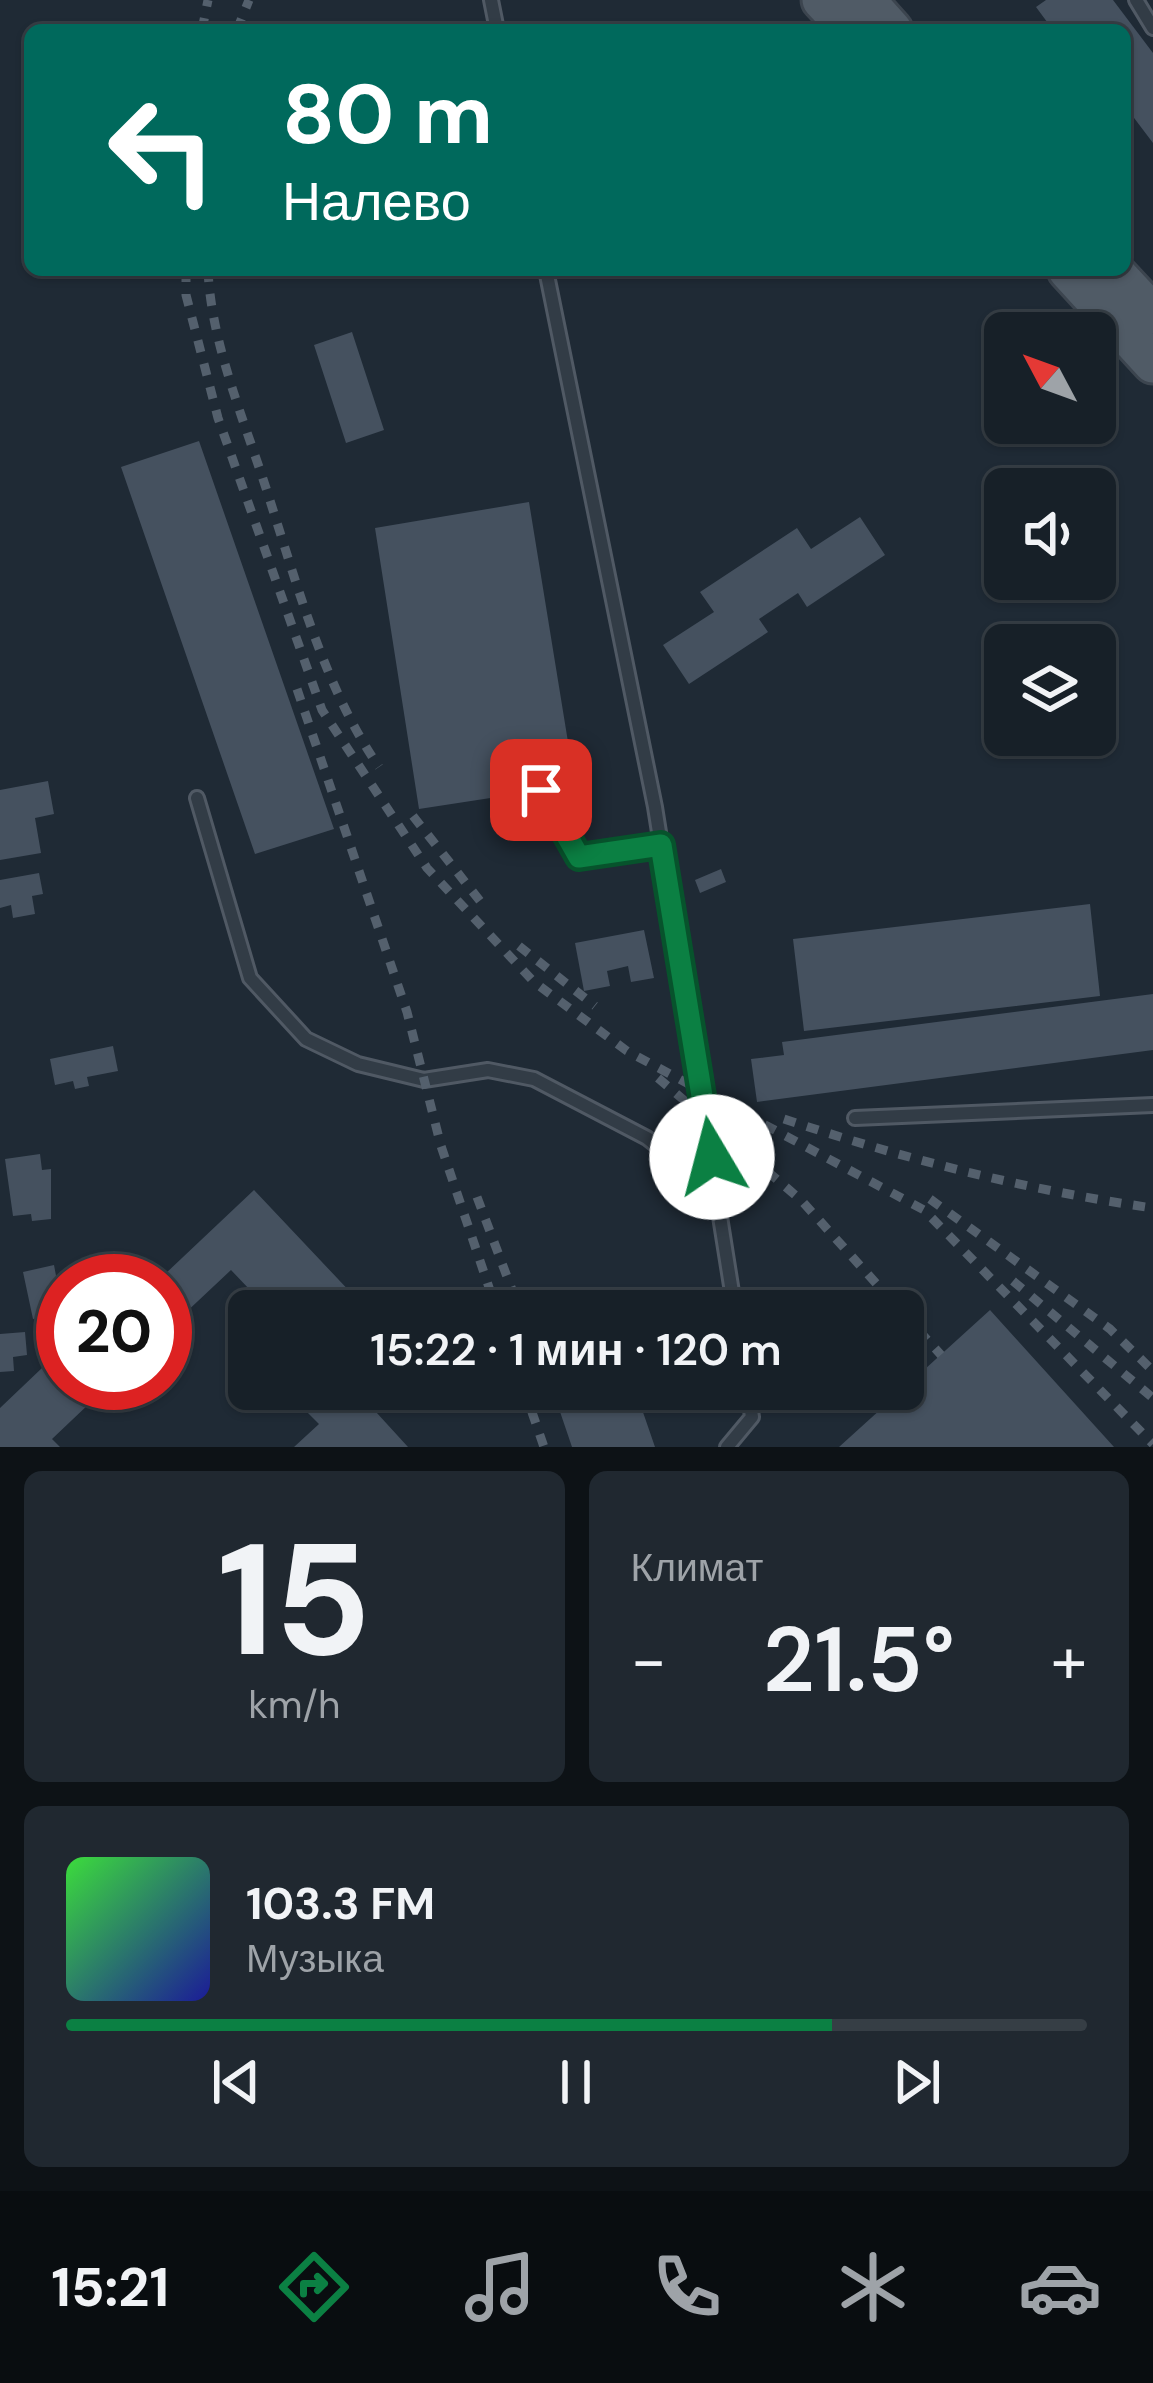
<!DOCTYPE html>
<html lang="ru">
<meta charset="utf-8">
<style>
:root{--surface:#172028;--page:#202830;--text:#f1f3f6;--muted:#9ea3a8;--line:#363e45;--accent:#0b8043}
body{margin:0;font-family:"DM Sans",sans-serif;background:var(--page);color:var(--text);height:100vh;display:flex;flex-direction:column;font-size:45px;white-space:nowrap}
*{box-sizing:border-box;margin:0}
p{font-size:39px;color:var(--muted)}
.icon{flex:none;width:66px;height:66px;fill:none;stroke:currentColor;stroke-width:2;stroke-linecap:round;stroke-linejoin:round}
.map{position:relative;height:1447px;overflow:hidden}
.sheet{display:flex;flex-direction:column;gap:24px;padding:24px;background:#0d1216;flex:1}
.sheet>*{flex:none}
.guide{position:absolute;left:24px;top:24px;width:1107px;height:252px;border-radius:18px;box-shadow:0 3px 9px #0004,0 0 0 3px var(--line);background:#00695c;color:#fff;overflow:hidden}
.needle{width:78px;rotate:311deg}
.fabs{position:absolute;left:984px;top:312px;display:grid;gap:24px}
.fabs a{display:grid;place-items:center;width:132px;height:132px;border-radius:18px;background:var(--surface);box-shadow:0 3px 9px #0004,0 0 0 3px var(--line);font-size:60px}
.speed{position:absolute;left:36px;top:1254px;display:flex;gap:24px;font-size:60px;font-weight:700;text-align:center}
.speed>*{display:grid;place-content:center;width:156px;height:156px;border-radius:50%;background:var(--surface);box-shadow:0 3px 9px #0004,0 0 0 3px var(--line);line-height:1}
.speed .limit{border:18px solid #d22;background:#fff;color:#111}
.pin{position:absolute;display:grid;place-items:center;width:102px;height:102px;color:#fff;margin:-51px;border-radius:24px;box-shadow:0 6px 18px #0006}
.me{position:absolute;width:132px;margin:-66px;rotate:352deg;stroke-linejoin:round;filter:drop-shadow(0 0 9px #0008)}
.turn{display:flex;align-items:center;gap:42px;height:252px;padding:0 60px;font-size:54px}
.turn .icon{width:156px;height:156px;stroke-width:2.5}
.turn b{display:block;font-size:84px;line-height:102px}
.big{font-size:90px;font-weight:600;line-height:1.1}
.sheet .card{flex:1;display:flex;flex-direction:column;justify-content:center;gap:18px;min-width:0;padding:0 42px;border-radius:18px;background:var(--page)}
.sheet .dial{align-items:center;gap:0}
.dial b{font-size:156px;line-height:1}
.song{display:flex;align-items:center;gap:36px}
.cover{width:144px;height:144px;border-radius:18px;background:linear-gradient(135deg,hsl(120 70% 55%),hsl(240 70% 35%))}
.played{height:12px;border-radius:6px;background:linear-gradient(90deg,var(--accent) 75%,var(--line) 75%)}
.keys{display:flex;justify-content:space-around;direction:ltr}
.heat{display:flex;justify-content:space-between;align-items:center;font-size:66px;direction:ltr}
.sheet .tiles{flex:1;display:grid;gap:24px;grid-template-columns:1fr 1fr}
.card:last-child{grid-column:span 2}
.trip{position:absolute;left:228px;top:1290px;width:696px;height:120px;border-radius:18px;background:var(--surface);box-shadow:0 3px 9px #0004,0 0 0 3px var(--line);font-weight:600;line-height:120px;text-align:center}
.tab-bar{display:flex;height:192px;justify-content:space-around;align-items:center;background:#090d10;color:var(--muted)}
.tab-bar .icon{width:84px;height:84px}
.tab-bar .current{color:var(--accent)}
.tab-bar b{font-size:54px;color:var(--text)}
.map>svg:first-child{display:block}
.building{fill:#45515f}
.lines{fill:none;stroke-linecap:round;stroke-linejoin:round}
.lane-casing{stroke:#505964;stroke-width:18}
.primary-casing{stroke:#3c454f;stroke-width:45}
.lane{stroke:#323c46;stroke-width:12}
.primary{stroke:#505b66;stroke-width:39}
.rail{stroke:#54606d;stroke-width:9;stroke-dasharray:12 12;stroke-linecap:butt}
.route-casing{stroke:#07532c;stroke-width:30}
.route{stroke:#0b8043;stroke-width:21}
</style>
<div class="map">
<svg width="1153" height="1447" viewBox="0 0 1153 1447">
<rect width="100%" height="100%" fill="#1f2a35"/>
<path class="building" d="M1046 0H1113L1153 53V143L1125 106V30H1053L1036 7Z
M352 332 384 430 346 443 314 345Z
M199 441 334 829 255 854 121 467Z
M529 502 575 785 419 809 375 528Z
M860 517 885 555 807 607 798 593 759 619 768 632 689 684 663 645 714 612 700 592 797 528 811 549Z
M48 781 54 814 35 818 41 853 0 860V790Z
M721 869 726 882 700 893 695 880Z
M39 873 43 894 32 896 35 914 13 918 11 905 0 908V880Z
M1090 904 1100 996 804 1031 793 939Z
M644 930 654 978 631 982 628 966 607 971 610 986 584 991 575 943Z
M1153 994V1050L757 1102 751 1059 784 1055 782 1042Z
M113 1046 118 1071 87 1077 89 1086 75 1089 73 1081 55 1085 50 1059Z
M40 1154 42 1170 51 1169V1219L32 1221 31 1214 13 1216 5 1159Z
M254 1190 355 1297 340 1311H270L231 1270 165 1332V1281H134L153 1263 164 1275Z
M54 1265 63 1313 33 1319 23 1272Z
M990 1310 1114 1447H839L903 1389Z
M25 1332 27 1355 13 1357 14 1371 0 1372V1334Z
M63 1348V1383H111L52 1439 60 1447H0V1408Z
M328 1389H355L408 1447H294L319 1424 305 1410Z
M577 1389H635L655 1447H572L555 1397Z"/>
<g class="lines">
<g class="lane-casing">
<path id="lane" d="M491 0 497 30
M1136 0 1153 28
M546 270 655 807 735 1311
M541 790 579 857 661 845
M197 798 250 978 306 1039 358 1064 424 1080 488 1070 534 1079 647 1138 716 1193
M855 1118 1153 1105
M727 1447 752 1417 748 1389"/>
</g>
<g class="primary-casing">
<path id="primary" d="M822 0 850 30
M865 0 892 30
M1068 270 1153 363
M1112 270 1153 314"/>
</g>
<use href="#lane" class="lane"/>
<use href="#primary" class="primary"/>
<path class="rail" d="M202 30 208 0
M237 30 249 0
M186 270V295L218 418 322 710 427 868 534 982 627 1051 924 1210 1153 1444
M208 270C211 339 240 410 262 476 294 572 321 683 379 767
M297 689 407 1012 441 1146 497 1311
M413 816 480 901
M519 946 595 1006
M658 1078 801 1200 901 1311
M784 1119C905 1159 1026 1190 1153 1208
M477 1197 520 1311
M930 1199 1110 1329 1153 1371
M1013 1281 1153 1398
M903 1313 941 1355
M524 1389 544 1447"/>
</g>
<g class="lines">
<g class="route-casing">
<path id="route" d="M541 790 579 857 661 845 712 1157"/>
</g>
<use href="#route" class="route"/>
</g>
</svg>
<div class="fabs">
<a><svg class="needle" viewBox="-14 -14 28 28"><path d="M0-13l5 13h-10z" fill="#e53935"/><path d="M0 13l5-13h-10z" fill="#9ea3a8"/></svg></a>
<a><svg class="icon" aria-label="sound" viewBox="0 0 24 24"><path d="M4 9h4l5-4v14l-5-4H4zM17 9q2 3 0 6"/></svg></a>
<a><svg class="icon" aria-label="layers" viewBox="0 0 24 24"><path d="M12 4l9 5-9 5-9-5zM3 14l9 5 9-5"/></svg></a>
</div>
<div class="speed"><div class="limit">20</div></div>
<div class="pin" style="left:541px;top:790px;background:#d93025"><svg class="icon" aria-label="arrive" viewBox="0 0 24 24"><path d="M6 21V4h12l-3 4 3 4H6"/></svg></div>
<svg class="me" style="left:712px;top:1157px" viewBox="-20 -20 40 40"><circle r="19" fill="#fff"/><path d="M0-13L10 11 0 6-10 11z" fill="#0b8043"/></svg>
<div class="trip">15:22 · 1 мин · 120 m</div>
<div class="guide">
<div class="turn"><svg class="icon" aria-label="left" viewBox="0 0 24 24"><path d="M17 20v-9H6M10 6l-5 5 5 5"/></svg><div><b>80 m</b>Налево</div></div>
</div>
</div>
<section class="sheet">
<div class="tiles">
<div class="card dial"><b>15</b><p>km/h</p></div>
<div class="card"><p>Климат</p>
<div class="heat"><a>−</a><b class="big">21.5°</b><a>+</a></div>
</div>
<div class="card">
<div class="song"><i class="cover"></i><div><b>103.3 FM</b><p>Музыка</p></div></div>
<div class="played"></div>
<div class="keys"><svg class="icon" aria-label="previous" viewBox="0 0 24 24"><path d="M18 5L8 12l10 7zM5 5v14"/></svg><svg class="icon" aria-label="pause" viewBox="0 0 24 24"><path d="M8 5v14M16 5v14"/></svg><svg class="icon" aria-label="next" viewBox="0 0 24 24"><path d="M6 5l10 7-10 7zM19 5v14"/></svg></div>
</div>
</div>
</section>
<nav class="tab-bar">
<b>15:21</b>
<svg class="icon current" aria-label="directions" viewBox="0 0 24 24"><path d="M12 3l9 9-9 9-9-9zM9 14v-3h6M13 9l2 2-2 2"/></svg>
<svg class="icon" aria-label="music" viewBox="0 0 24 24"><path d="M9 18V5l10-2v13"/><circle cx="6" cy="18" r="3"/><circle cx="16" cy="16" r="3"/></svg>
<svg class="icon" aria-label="phone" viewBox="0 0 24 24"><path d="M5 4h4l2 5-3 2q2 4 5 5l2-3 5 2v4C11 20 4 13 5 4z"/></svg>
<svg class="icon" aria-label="climate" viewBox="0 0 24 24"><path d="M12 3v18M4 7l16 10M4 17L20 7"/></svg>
<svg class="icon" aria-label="car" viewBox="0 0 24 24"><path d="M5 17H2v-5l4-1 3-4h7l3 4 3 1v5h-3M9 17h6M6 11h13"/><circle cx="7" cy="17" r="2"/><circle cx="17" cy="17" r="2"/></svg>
</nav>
